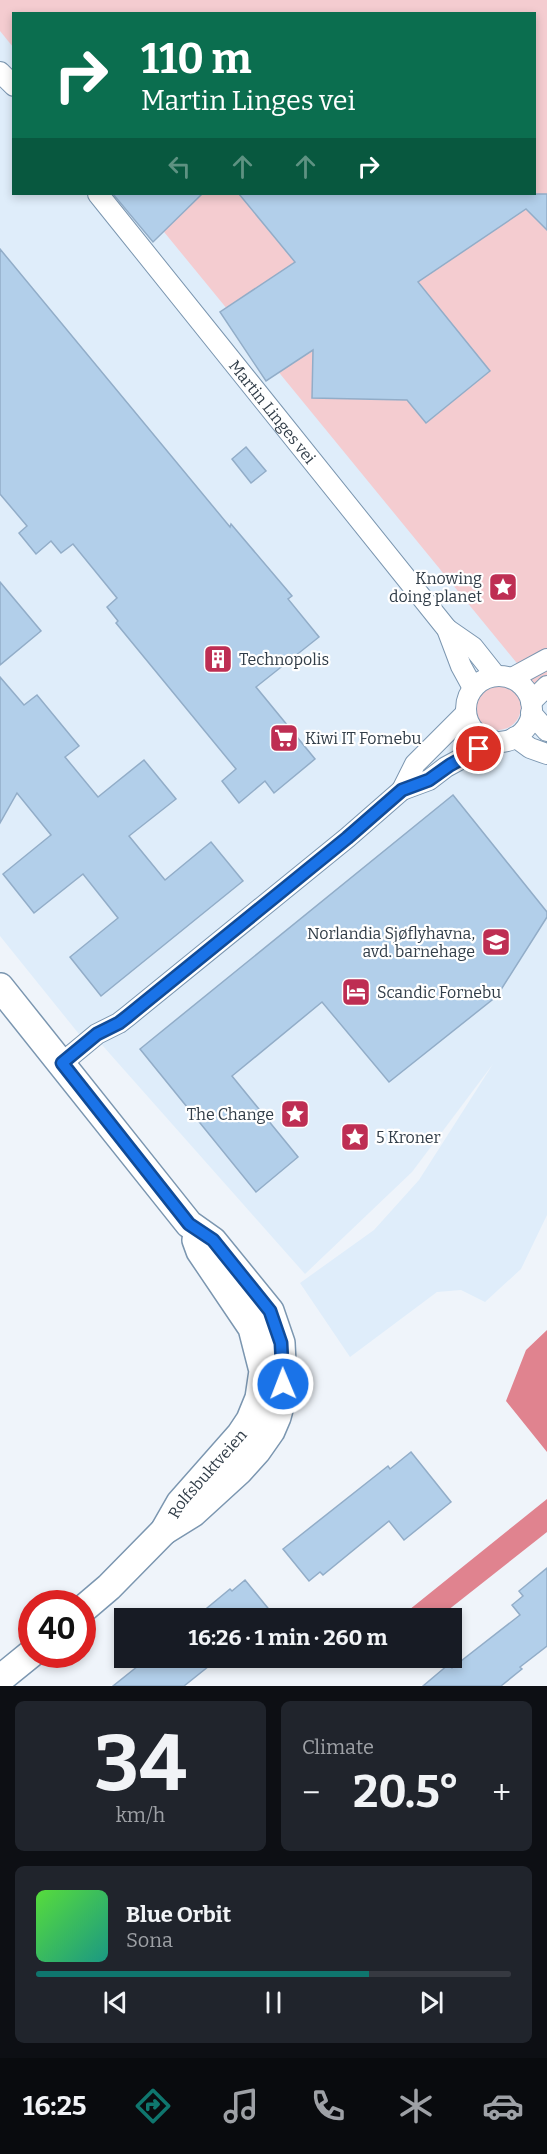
<!DOCTYPE html>
<meta charset="utf-8">
<style>
:root{--surface:#171b24;--page:#20242c;--text:#f1f3f6;--muted:#9ea1a6;--line:#363941;--accent:#0f766e}
body{margin:0;font-family:Bitter,serif;background:var(--page);color:var(--text);height:100vh;display:flex;flex-direction:column;font-size:22px;white-space:nowrap}
*{box-sizing:border-box;margin:0}
p{font-size:20px;color:var(--muted)}
.icon{flex:none;width:33px;height:33px;fill:none;stroke:currentColor;stroke-width:2;stroke-linecap:round;stroke-linejoin:round}
.map{position:relative;height:1686px;overflow:hidden}
.panel{display:flex;flex-direction:column;gap:15px;padding:15px;background:#0d0f14;flex:1}
.panel>*{flex:none}
.banner{position:absolute;left:12px;top:12px;width:524px;height:183px;border-radius:0px;box-shadow:0 3px 9px #0003;background:#0b6e4f;color:#fff;overflow:hidden}
.speed{position:absolute;left:18px;top:1590px;display:flex;gap:12px;font-size:30px;font-weight:700;text-align:center}
.speed>*{display:grid;place-content:center;width:78px;height:78px;border-radius:50%;background:var(--surface);box-shadow:0 3px 9px #0003;line-height:1}
.speed .limit{border:9px solid #d22;background:#fff;color:#111}
.pin{position:absolute;display:grid;place-items:center;width:51px;height:51px;color:#fff;margin:-26px;border:3px solid #fff;border-radius:50%;box-shadow:0 2px 6px #0007}
.me{position:absolute;width:66px;margin:-33px;rotate:359deg;stroke-linejoin:round;filter:drop-shadow(0 0 4px #0008)}
.turn{display:flex;align-items:center;gap:21px;height:126px;padding:0 30px;font-size:27px}
.turn .icon{width:78px;height:78px;stroke-width:2.5}
.turn b{display:block;font-size:42px;line-height:51px}
.lanes{display:flex;align-items:center;height:57px;padding:0 30px;background:#0003;justify-content:center;gap:30px;direction:ltr}
.lanes .off{opacity:.35}
.big{font-size:45px;font-weight:700;line-height:1.1}
.panel .tile{flex:1;display:flex;flex-direction:column;justify-content:center;gap:9px;min-width:0;padding:0 21px;border-radius:9px;background:var(--page)}
.panel .dial{align-items:center;gap:0}
.dial b{font-size:78px;line-height:1}
.song{display:flex;align-items:center;gap:18px}
.cover{width:72px;height:72px;border-radius:9px;background:linear-gradient(135deg,hsl(110 70% 55%),hsl(170 70% 35%))}
.played{height:6px;border-radius:3px;background:linear-gradient(90deg,var(--accent) 70%,var(--line) 70%)}
.keys{display:flex;justify-content:space-around;direction:ltr}
.heat{display:flex;justify-content:space-between;align-items:center;font-size:33px;direction:ltr}
.panel .tiles{flex:1;display:grid;gap:15px;grid-template-columns:1fr 1fr}
.tile:last-child{grid-column:span 2}
.trip{position:absolute;left:114px;top:1608px;width:348px;height:60px;border-radius:0px;background:var(--surface);box-shadow:0 3px 9px #0003;font-weight:700;line-height:60px;text-align:center}
.tabs{display:flex;height:96px;justify-content:space-around;align-items:center;background:#090b0e;color:var(--muted)}
.tabs .icon{width:42px;height:42px}
.tabs .selected{color:var(--accent)}
.tabs b{font-size:27px;color:var(--text)}
.map>svg:first-child{display:block}
.built{fill:#dfedfa;fill-rule:evenodd}
.green{fill:#f4ccd0}
.water{fill:#e0838f}
.building{fill:#b2cfea;stroke:#92adc8;stroke-width:1.5}
.lines{fill:none;stroke-linecap:round;stroke-linejoin:round}
.street-casing{stroke:#7b96b0;stroke-width:22}
.secondary-casing{stroke:#7b96b0;stroke-width:30}
.street{stroke:#fff;stroke-width:20}
.secondary{stroke:#fff;stroke-width:27}
.route-casing{stroke:#114b97;stroke-width:15}
.route{stroke:#1a73e8;stroke-width:10}
.labels{text-anchor:middle;dominant-baseline:central;stroke-width:4.5;stroke-linejoin:round;paint-order:stroke}
.street-label{font-size:16px;fill:#313d48;stroke:#fff}
.poi-label{font-size:16px;fill:#313d48;stroke:#fff;text-anchor:start}
</style>
<div class="map">
<svg width="547" height="1686" viewBox="0 0 547 1686">
<rect width="100%" height="100%" fill="#eff4fa"/>
<path class="built" d="M0 0H547V1215L521 1269 485 1302 461 1290 437 1292 350 1357 300 1283 374 1230 419 1180 493 1064 412 1172 305 1274 95 1037 87 1044 0 936ZM14 14H534V194H14Z"/>
<path class="green" d="M0 0H547V700L133 194H534V14H14L13 47 0 31Z
M475 707a23 23 0 1 1 46 0a23 23 0 1 1-46 0Z"/>
<path class="water" d="M547 1330V1452L506 1401 526 1350Z
M547 1499V1532L438 1618H399Z"/>
<path class="building" d="M113 194H202L153 242Z
M239 194H547V230L526 209 418 282 490 371 426 423 407 400 312 398 313 350 266 381 220 312 295 262Z
M0 249 230 527 231 524 292 596 288 599 319 637 256 687 315 759 274 793 265 781 239 803 222 781 236 769 116 623 118 621 107 607 117 598 73 544 61 553 51 541 36 554 19 533 27 526 0 494Z
M246 447 266 471 251 483 232 459Z
M0 582 41 631 0 665Z
M0 677 24 705 37 695 79 746 65 757 98 797 144 760 176 799 129 836 165 880 211 842 243 881 101 996 70 957 118 918 83 874 34 913 3 874 51 835 17 793 0 823Z
M453 795 547 912V917L497 996 389 1082 322 1002 232 1076 298 1157 256 1192 140 1049Z
M411 1452 451 1502 404 1540 389 1521 323 1575 320 1572 309 1581 283 1549 388 1466 390 1469Z
M547 1568V1646L520 1667 522 1669 501 1686H423L449 1664 452 1668 520 1615 512 1605 523 1596 519 1591Z
M245 1580 276 1618H195L230 1589 232 1591Z
M148 1658H219L184 1686H113Z"/>
<g class="lines">
<g class="street-casing">
<g id="street">
<path d="M0 72 14 86"/>
<path id="s1" d="M98 194 447 629 461 666 473 688"/>
<path d="M447 629 473 647 496 676"/>
<circle cx="499" cy="709" r="33"/>
<path d="M512 678 547 659"/>
<path d="M531 702 547 686"/>
<path d="M531 713 547 731"/>
<path d="M515 737 530 748 547 754"/>
<path d="M402 790 415 764 466 713"/>
<path d="M62 1063 97 1034 119 1023 128 1016 347 838 402 790 429 780 446 767 494 741"/>
</g>
</g>
<g class="secondary-casing">
<g id="secondary">
<path d="M0 987 189 1224 213 1241 270 1311 281 1343 283 1384 281 1402 277 1417 271 1431 257 1451 239 1471 193 1513 164 1531"/>
<path id="s2" d="M82 1610 109 1587 164 1531 180 1503 240 1435 250 1420 259 1398 263 1371 252 1328 200 1251 196 1240"/>
<path d="M0 1679 32 1653"/>
</g>
</g>
<use href="#street" class="street"/>
<use href="#secondary" class="secondary"/>
</g>
<g class="lines">
<g class="route-casing">
<path id="route" d="M283 1384 281 1343 270 1311 213 1240 189 1224 62 1063 97 1034 119 1023 128 1016 347 838 402 790 429 780 450 765 479 749"/>
</g>
<use href="#route" class="route"/>
</g>
<defs>
<g id="sight-square" transform="scale(1.5)"><rect x="-9" y="-9" width="18" height="18" rx="4" fill="#be2e53" stroke="#fff"/><path d="M0-6L1.8-2.2L6-1.7L2.9 1.2L3.7 5.4L0 3.3L-3.7 5.4L-2.9 1.2L-6-1.7L-1.8-2.2Z" fill="#fff"/></g>
<g id="building-square" transform="scale(1.5)"><rect x="-9" y="-9" width="18" height="18" rx="4" fill="#be2e53" stroke="#fff"/><path d="M-4-6H4V6H1V3H-1V6H-4ZM-2.5-4.3h1.7v1.8h-1.7ZM.8-4.3h1.7v1.8H.8ZM-2.5-1h1.7V.8h-1.7ZM.8-1h1.7V.8H.8Z" fill="#fff"/></g>
<g id="supermarket-square" transform="scale(1.5)"><rect x="-9" y="-9" width="18" height="18" rx="4" fill="#be2e53" stroke="#fff"/><path d="M-6-5.5h2.5l.6 2H6L4.5 2H-2.5L-4.4-4H-6ZM-1.5 3.2a1.3 1.3 0 1 0 .1 0ZM3 3.2a1.3 1.3 0 1 0 .1 0Z" fill="#fff"/></g>
<g id="school-square" transform="scale(1.5)"><rect x="-9" y="-9" width="18" height="18" rx="4" fill="#be2e53" stroke="#fff"/><path d="M0-5L7-2L0 1L-7-2ZM-4 1L0 2.5L4 1V4Q0 6-4 4Z" fill="#fff"/></g>
<g id="hotel-square" transform="scale(1.5)"><rect x="-9" y="-9" width="18" height="18" rx="4" fill="#be2e53" stroke="#fff"/><path d="M-6-4.5h1.5V1H6V5H4.5V3h-9V5H-6ZM-4 0a1.8 1.8 0 1 1 3.6 0ZM.5 0V-2.5h3Q6-2.5 6 0Z" fill="#fff"/></g>
</defs>
<g fill-rule="evenodd">
<use href="#sight-square" x="503" y="587"/>
<use href="#building-square" x="218" y="659"/>
<use href="#supermarket-square" x="284" y="738"/>
<use href="#school-square" x="496" y="942"/>
<use href="#hotel-square" x="356" y="992"/>
<use href="#sight-square" x="295" y="1114"/>
<use href="#sight-square" x="355" y="1137"/>
</g>
<g class="labels">
<g class="street-label">
<text stroke="none"><textPath href="#s1" startOffset="279">Martin Linges vei</textPath></text>
<text stroke="none"><textPath href="#s2" startOffset="186">Rolfsbuktveien</textPath></text>
</g>
<g class="poi-label">
<text x="482" y="578" text-anchor="end">Knowing<tspan x="482" dy="18">doing planet</tspan></text>
<text x="239" y="659">Technopolis</text>
<text x="305" y="738">Kiwi IT Fornebu</text>
<text x="475" y="933" text-anchor="end">Norlandia Sjøflyhavna,<tspan x="475" dy="18">avd. barnehage</tspan></text>
<text x="377" y="992">Scandic Fornebu</text>
<text x="274" y="1114" text-anchor="end">The Change</text>
<text x="376" y="1137">5 Kroner</text>
</g>
</g>
</svg>
<div class="speed"><div class="limit">40</div></div>
<div class="pin" style="left:479px;top:749px;background:#d93025"><svg class="icon" aria-label="arrive" viewBox="0 0 24 24"><path d="M6 21V4h12l-3 4 3 4H6"/></svg></div>
<svg class="me" style="left:283px;top:1384px" viewBox="-20 -20 40 40"><circle r="17" fill="#1a73e8" stroke="#fff" stroke-width="3"/><path d="M0-11L8 9 0 5-8 9z" fill="#fff"/></svg>
<div class="trip">16:26 · 1 min · 260 m</div>
<div class="banner">
<div class="turn"><svg class="icon" aria-label="right" viewBox="0 0 24 24"><path d="M7 20v-9h11M14 6l5 5-5 5"/></svg><div><b>110 m</b>Martin Linges vei</div></div>
<div class="lanes"><svg class="icon off" aria-label="left" viewBox="0 0 24 24"><path d="M17 20v-9H6M10 6l-5 5 5 5"/></svg><svg class="icon off" aria-label="ahead" viewBox="0 0 24 24"><path d="M12 20V5M6 11l6-6 6 6"/></svg><svg class="icon off" aria-label="ahead" viewBox="0 0 24 24"><path d="M12 20V5M6 11l6-6 6 6"/></svg><svg class="icon" aria-label="right" viewBox="0 0 24 24"><path d="M7 20v-9h11M14 6l5 5-5 5"/></svg></div>
</div>
</div>
<section class="panel">
<div class="tiles">
<div class="tile dial"><b>34</b><p>km/h</p></div>
<div class="tile"><p>Climate</p>
<div class="heat"><a>−</a><b class="big">20.5°</b><a>+</a></div>
</div>
<div class="tile">
<div class="song"><i class="cover"></i><div><b>Blue Orbit</b><p>Sona</p></div></div>
<div class="played"></div>
<div class="keys"><svg class="icon" aria-label="previous" viewBox="0 0 24 24"><path d="M18 5L8 12l10 7zM5 5v14"/></svg><svg class="icon" aria-label="pause" viewBox="0 0 24 24"><path d="M8 5v14M16 5v14"/></svg><svg class="icon" aria-label="next" viewBox="0 0 24 24"><path d="M6 5l10 7-10 7zM19 5v14"/></svg></div>
</div>
</div>
</section>
<nav class="tabs">
<b>16:25</b>
<svg class="icon selected" aria-label="directions" viewBox="0 0 24 24"><path d="M12 3l9 9-9 9-9-9zM9 14v-3h6M13 9l2 2-2 2"/></svg>
<svg class="icon" aria-label="music" viewBox="0 0 24 24"><path d="M9 18V5l10-2v13"/><circle cx="6" cy="18" r="3"/><circle cx="16" cy="16" r="3"/></svg>
<svg class="icon" aria-label="phone" viewBox="0 0 24 24"><path d="M5 4h4l2 5-3 2q2 4 5 5l2-3 5 2v4C11 20 4 13 5 4z"/></svg>
<svg class="icon" aria-label="climate" viewBox="0 0 24 24"><path d="M12 3v18M4 7l16 10M4 17L20 7"/></svg>
<svg class="icon" aria-label="car" viewBox="0 0 24 24"><path d="M5 17H2v-5l4-1 3-4h7l3 4 3 1v5h-3M9 17h6M6 11h13"/><circle cx="7" cy="17" r="2"/><circle cx="17" cy="17" r="2"/></svg>
</nav>
